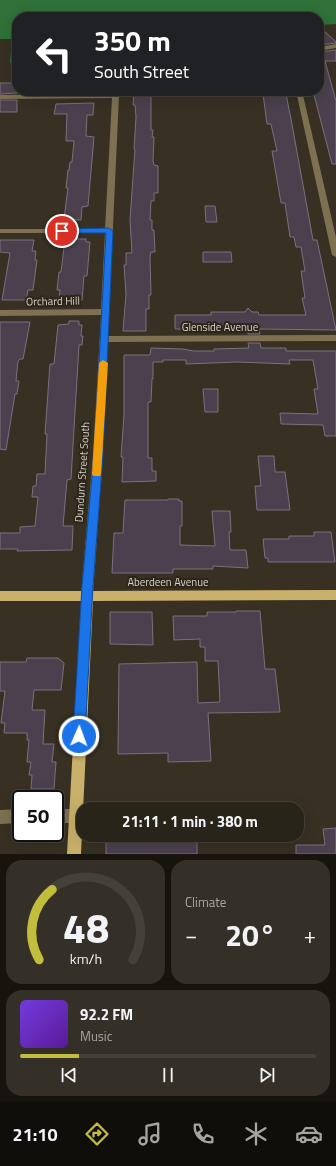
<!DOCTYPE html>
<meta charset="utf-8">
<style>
:root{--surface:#29241a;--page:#353027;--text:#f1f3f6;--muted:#a5a4a2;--line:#454139;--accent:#c3bd3e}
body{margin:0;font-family:"Titillium Web",sans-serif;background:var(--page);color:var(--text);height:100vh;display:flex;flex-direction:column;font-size:15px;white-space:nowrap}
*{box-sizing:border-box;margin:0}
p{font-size:13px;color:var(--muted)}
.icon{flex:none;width:22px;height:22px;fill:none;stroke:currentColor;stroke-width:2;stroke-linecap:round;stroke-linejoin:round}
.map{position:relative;height:854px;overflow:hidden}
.side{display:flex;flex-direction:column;gap:6px;padding:6px;background:#17140e;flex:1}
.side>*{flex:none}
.banner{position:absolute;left:12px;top:12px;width:312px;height:84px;border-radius:16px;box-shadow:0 4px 16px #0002,0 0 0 1px var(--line);background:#202124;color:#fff;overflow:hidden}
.speed{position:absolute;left:12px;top:790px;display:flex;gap:8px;font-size:20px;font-weight:700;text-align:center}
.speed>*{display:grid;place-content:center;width:52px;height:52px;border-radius:50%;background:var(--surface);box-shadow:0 4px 16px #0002,0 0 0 1px var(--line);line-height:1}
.speed .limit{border:2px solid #111;border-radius:6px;background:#fff;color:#111}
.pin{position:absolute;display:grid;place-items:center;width:34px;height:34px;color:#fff;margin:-17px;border:2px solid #fff;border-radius:50%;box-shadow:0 1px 4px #0007}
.me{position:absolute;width:44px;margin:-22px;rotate:2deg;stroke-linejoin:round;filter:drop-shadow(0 0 3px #0008)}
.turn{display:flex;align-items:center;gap:14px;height:84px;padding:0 16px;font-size:18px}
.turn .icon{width:52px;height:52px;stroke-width:2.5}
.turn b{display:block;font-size:28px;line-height:34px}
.big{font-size:30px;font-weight:700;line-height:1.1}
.side .tile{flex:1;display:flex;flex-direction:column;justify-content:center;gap:6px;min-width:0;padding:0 14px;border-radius:16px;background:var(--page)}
.side .dial{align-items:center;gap:0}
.dial svg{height:104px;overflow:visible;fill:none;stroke:var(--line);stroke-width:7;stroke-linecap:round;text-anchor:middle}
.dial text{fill:var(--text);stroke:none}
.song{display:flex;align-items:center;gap:12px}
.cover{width:48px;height:48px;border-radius:6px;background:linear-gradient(135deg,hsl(260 70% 55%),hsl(270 70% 35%))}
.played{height:4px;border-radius:2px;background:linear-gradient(90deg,var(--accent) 20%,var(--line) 20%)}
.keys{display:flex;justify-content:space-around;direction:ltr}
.heat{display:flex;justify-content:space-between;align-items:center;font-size:22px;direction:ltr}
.side .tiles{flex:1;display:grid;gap:6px;grid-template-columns:1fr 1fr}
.tile:last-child{grid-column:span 2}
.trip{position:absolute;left:76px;top:802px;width:228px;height:40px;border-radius:16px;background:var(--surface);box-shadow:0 4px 16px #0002,0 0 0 1px var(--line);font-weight:700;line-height:40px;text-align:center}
.tab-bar{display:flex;height:64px;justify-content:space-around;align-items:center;background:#100e0a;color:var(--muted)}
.tab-bar .icon{width:28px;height:28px}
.tab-bar .on{color:var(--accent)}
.tab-bar b{font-size:18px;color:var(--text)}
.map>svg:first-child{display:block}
.forest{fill:#2f7138}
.building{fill:#4b414e;stroke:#7b707e}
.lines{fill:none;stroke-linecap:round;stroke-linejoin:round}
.minor{fill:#7d7151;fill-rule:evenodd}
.major{fill:#cab16b;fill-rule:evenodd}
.route{fill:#1a73e8;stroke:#114b97}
.slow{fill:#f59e0b}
.labels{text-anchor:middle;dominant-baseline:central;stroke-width:4;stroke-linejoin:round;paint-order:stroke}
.street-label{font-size:11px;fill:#d8d3cb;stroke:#2d2619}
</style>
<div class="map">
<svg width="336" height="854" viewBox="0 0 336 854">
<rect width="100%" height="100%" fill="#373023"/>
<path class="forest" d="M0 0H336V24L319 25V17H17V65L10 63 12 39H0Z"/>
<path class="building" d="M319 26 336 42V43L319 45Z
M336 50V61H325L336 101V164H332L313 91H319V52Z
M0 83H17V93L0 94Z
M134 91H151V130H153L152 137H154L153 161 154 165 158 166V193H154V201H151L150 220H152V230H154L155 252H151L150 257 151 295H149V309H146V331H123L126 294 124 265H126V253H132L130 220 135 149H134L136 117 135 105H133Z
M283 92 286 94 291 119 313 240H317L336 330 259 329 260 334H248L247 330 175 329V315H211V312H245L248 308 252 312H258L259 315H306L302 298H305L301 271H305L301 247H296L294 237H290L285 203H281L272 151H277L271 124H267L263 94Z
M0 100H17V112H0Z
M94 103 93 115H87L86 136 94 137 88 206 82 207 81 220 64 219 68 188H66L68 170H69L70 162H72L74 141H66L67 114H54L56 104Z
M205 206H215L217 222H206Z
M65 239H86V242H90L87 276H84L82 300H59L60 290H57L59 272H61Z
M0 240H34L32 251H36L35 260H37L33 290H28L26 300H2L10 253 0 252Z
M203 252H231L232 262H203Z
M69 321H79V325H82L81 336H83L82 345H79L71 479 67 480 63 526H73L72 550 17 551 18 549H0V533H20V527L35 526 38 497H32L33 486H36L37 474H45L47 434H45L50 364H54L58 325 69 324Z
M0 322H30L23 359H20L18 361 16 381H19L17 394H15L6 450 0 449Z
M248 343H260L261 348H286V351H336V436H325L323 425 281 424 280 413 318 414 314 389H318L313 360H289L290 364 237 362 186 364V360H163V362H153V379H152L151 402H148V458H152V471H156V481L122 482 123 457H121L124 415V355H150L151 348 183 349 194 351H214V349L249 348Z
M203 389H218V412H205Z
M258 456H274L275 472H285L290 510H257L255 486H261Z
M168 499H179V501H182V526H180V545L215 546 212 511H230L231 532H229L230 550H246L248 568 213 566V569H173V573H112L114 533H123L125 500H168Z
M314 532H331L335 562H268V558H265L263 539H289V536H314Z
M236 611H260L265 669H275L280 712 208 713 211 761 168 762V753L118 754 119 664 197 662 198 703 220 702 218 661H205V647H200V639L174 640 173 616H207V612H236Z
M110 612H152L153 645 110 644Z
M27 658H58L64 663 61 690H34L32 710H45L43 744H54L52 762H56L54 789H31L32 775H29L31 762H27L29 740H27V733H4L5 723H1L5 691H0V662H26Z
M336 828V854H296V845H325L323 829Z
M106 835H197V854H106Z"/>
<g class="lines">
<path class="minor" d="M336 44V48L319 51V47Z
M113 91H119V96L108 336 336 335V341L108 342 103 455 93 594 91 598 87 599 83 598 81 594 93 455 101 315 0 316V310L101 309 105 233H0V229H105L112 98 0 99V95L113 94Z
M296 91H302L336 237V257L332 255Z
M21 809V823L0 824V810Z
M55 809H75L80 811 82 816 80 821 75 823H55Z"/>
<path class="major" d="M87 589 91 591 336 590V600L93 601 81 854H67L81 601H0V591H83Z"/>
</g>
<path class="route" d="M109 228 113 231 103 455 93 586 85 736 83 740 79 742 75 740 73 736 82 586 94 455 106 233H62L59 231 62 229Z"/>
<path class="slow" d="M103 360 108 363 101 474 100 476H93L92 474 99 363Z"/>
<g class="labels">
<g class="street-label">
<text transform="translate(53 301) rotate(-1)">Orchard Hill</text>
<text x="220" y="327">Glenside Avenue</text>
<text transform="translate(82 472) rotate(-86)">Dundurn Street South</text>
<text x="168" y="582">Aberdeen Avenue</text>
</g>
</g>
</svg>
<div class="speed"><div class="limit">50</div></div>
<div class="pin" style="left:62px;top:231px;background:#d93025"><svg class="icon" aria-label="arrive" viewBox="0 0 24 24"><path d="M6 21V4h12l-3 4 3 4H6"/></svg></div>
<svg class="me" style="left:79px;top:736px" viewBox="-20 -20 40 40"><circle r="17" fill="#1a73e8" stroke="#fff" stroke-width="3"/><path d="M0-11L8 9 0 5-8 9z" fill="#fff"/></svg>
<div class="trip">21:11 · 1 min · 380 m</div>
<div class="banner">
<div class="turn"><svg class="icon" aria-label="left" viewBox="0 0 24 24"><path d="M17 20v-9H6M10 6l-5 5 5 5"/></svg><div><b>350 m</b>South Street</div></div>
</div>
</div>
<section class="side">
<div class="tiles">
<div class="tile dial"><svg viewBox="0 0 100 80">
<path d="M14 69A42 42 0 1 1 86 69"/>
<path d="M14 69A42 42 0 0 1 24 15" stroke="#c3bd3e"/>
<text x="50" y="56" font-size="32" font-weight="700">48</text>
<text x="50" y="72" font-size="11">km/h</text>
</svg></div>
<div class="tile"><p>Climate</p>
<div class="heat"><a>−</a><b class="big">20°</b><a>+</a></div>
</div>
<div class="tile">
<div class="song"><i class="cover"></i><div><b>92.2 FM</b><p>Music</p></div></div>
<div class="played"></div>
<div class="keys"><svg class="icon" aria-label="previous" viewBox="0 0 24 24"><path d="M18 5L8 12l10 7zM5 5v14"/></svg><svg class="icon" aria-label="pause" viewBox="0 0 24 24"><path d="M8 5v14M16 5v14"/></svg><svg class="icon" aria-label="next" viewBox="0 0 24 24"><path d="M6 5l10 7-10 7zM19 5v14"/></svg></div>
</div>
</div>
</section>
<nav class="tab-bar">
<b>21:10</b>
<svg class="icon on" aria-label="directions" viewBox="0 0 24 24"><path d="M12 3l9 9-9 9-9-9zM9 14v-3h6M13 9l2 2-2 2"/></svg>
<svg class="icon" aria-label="music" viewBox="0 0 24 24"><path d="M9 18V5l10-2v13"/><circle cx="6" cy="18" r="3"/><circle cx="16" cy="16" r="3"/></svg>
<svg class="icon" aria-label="phone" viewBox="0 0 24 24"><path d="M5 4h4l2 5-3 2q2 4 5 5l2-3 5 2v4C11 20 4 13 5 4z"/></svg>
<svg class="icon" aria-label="climate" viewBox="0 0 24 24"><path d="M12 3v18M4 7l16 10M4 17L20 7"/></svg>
<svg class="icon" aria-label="car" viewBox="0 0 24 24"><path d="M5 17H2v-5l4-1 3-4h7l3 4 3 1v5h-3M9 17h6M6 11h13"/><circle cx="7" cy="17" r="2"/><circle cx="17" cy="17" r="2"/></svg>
</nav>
